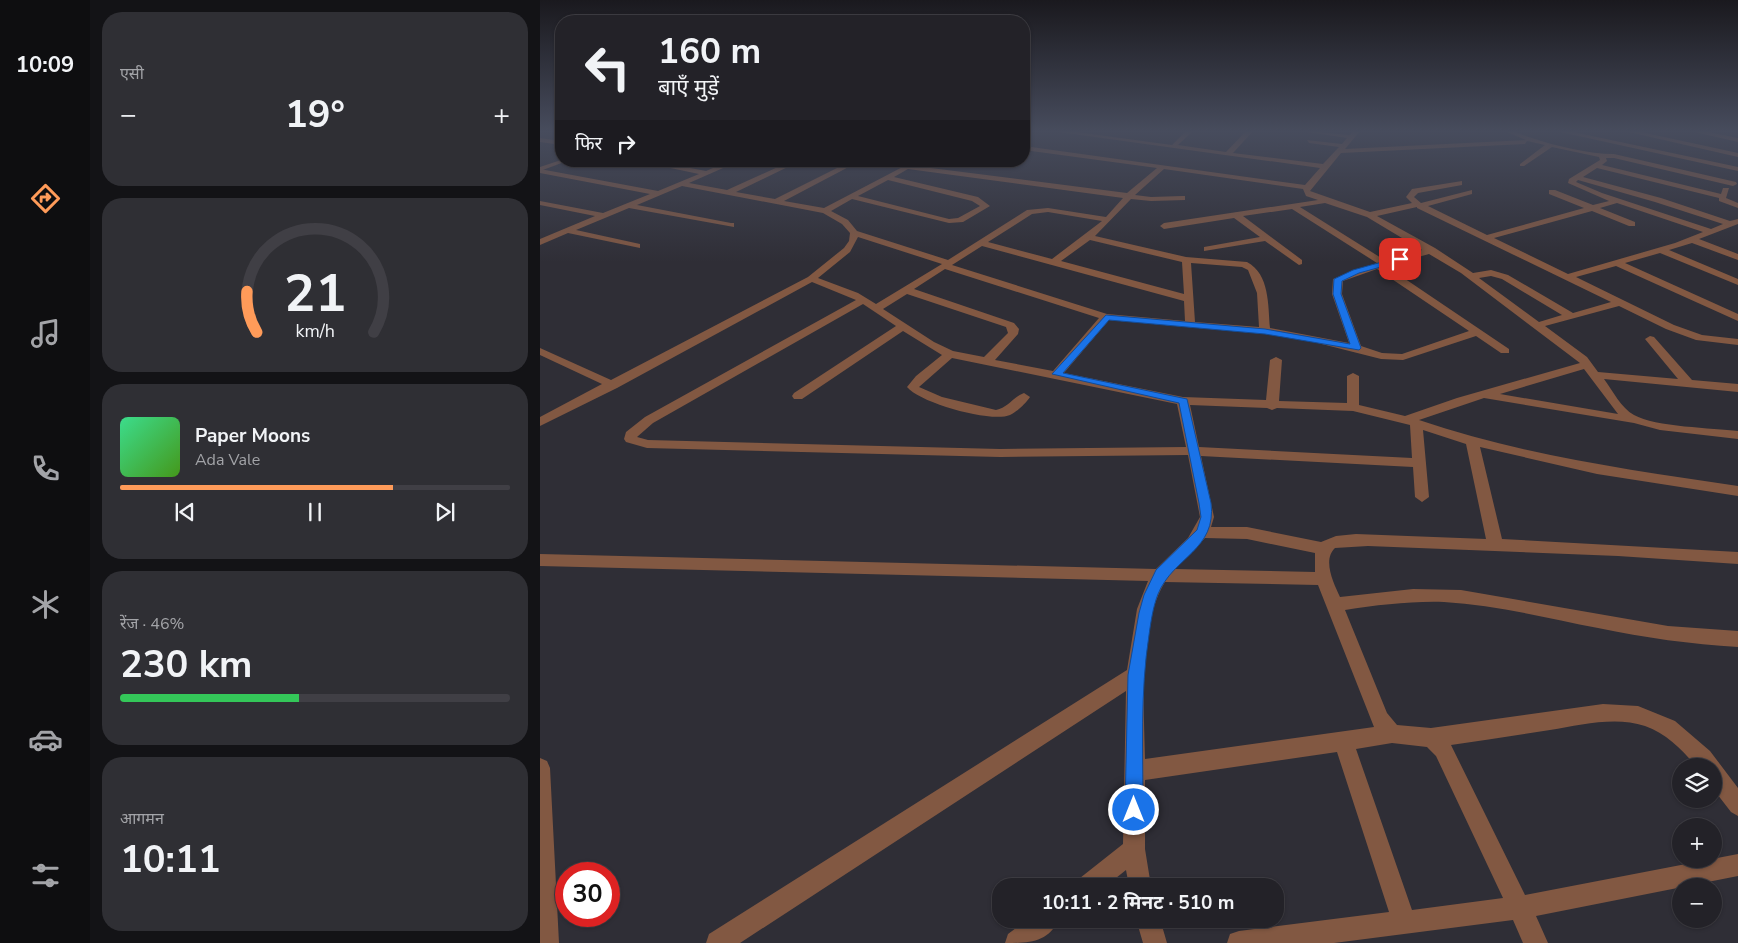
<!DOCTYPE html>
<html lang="hi">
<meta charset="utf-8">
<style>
:root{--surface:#232228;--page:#2f2f34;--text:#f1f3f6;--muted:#a3a4a8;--line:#403f45;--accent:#ff9b59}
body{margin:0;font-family:"Nunito Sans","Noto Sans Devanagari",sans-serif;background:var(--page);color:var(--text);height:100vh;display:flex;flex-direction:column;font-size:19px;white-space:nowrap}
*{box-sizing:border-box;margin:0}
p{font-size:16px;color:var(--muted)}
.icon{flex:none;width:28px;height:28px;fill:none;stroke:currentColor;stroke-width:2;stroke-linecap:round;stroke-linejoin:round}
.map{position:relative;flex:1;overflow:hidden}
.panel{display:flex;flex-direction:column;gap:12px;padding:12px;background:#131316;width:450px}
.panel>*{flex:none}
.banner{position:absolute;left:15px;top:15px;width:475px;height:152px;border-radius:20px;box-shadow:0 1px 4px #0004,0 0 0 1px var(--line);background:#232228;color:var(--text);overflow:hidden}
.controls{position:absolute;left:1132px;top:758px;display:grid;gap:10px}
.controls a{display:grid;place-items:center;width:50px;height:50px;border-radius:50%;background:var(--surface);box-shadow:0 1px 4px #0004,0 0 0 1px var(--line);font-size:25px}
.speed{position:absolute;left:15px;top:862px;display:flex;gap:10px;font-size:25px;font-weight:700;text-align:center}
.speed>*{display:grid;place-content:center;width:65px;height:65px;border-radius:50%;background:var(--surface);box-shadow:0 1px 4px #0004,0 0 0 1px var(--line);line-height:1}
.speed .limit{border:8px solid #d22;background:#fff;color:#111}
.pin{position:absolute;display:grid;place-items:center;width:42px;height:42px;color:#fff;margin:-21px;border-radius:10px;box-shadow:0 2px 8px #0006}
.me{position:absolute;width:55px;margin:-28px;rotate:0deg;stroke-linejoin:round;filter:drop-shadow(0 0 4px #0008)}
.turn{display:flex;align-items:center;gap:18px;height:105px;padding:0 20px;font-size:22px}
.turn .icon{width:65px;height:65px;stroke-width:2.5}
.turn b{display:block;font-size:35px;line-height:42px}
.then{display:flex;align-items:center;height:48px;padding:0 20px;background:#0003;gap:10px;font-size:19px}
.big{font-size:38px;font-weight:700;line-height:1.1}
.panel .tile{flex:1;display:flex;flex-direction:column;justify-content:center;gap:8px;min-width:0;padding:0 18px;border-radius:20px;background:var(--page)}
.panel .dial{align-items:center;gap:0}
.dial svg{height:130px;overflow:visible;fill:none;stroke:var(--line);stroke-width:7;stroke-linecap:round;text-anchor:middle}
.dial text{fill:var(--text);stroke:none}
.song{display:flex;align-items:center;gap:15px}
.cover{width:60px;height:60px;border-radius:8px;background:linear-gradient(135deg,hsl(150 70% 55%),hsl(100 70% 35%))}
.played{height:5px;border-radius:2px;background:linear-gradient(90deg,var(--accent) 70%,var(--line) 70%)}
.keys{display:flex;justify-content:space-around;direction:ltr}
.heat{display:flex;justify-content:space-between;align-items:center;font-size:28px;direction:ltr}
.charge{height:8px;border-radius:4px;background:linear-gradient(90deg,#34c759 46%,var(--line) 0)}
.trip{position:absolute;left:452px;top:878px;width:292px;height:50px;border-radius:20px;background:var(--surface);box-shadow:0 1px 4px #0004,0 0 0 1px var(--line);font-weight:700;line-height:50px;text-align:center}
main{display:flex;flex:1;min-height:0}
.tab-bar{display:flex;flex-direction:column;width:90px;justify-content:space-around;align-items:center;background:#0e0e10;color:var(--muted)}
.tab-bar .icon{width:35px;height:35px}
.tab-bar .on{color:var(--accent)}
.tab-bar b{font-size:22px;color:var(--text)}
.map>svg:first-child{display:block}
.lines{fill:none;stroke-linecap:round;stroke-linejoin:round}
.minor{fill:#825842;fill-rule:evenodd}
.tertiary{fill:#825842;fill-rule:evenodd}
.route{fill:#1a73e8;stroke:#114b97}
</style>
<main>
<nav class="tab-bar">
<b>10:09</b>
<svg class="icon on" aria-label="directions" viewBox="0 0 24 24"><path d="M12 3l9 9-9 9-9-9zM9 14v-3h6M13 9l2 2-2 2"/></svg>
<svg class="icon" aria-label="music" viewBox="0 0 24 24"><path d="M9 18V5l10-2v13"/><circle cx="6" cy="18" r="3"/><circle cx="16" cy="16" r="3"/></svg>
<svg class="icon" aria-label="phone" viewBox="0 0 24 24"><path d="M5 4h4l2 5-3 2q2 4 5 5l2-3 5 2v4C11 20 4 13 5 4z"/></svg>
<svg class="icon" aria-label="climate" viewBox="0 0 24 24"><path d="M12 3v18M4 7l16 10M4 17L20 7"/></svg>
<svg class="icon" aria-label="car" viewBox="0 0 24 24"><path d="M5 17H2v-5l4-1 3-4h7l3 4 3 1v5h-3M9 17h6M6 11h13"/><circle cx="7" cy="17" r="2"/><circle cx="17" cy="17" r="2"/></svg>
<svg class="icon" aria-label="filters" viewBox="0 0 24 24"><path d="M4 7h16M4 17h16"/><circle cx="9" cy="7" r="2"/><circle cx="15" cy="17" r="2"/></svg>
</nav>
<section class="panel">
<div class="tile"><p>एसी</p>
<div class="heat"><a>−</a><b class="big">19°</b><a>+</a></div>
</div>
<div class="tile dial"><svg viewBox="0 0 100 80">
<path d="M14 69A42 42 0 1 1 86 69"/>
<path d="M14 69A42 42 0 0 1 8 44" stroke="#ff9b59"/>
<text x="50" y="56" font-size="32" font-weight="700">21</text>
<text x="50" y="72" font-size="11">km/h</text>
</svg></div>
<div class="tile">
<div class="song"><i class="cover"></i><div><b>Paper Moons</b><p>Ada Vale</p></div></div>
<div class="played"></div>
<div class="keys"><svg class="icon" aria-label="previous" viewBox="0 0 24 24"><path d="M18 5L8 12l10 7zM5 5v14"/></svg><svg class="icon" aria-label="pause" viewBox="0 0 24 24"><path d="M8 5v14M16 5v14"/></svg><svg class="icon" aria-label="next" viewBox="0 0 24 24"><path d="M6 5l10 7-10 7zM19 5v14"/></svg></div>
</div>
<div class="tile"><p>रेंज · 46%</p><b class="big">230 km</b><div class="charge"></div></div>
<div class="tile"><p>आगमन</p><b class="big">10:11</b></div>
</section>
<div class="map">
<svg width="1198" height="943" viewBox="0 0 1198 943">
<rect width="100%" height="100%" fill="#2f2e36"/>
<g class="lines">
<path class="minor" d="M504 130H522L632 145 647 130H654L638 145 686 152 707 130H714L693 153 783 164 799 147 769 143 767 140 802 144 807 138 754 130 810 135 814 130H821L805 149 986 140 962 130C973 130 982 135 992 138 1016 146 1049 154 1074 154L1196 182 1197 184 1193 186 1074 158H1066L1067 161 1062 165 1181 194 1183 188H1189L1186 198 1198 203V208L1179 201V198L1057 168 1043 177 1121 198 1190 221 1198 219V224L1159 239 1198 254V260L1152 243 1129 250 1198 279V285L1120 253 1085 263 1198 314V321L1076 266 1036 277 1134 325 1162 335 1198 339V345L1156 340 1126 329 1079 306 1005 326 1047 357 1058 372 1138 379 1105 339 1110 336 1114 337 1152 380 1198 384V392L1064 379C1073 391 1081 408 1094 415 1115 427 1173 428 1198 431V439L1120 430 1094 423 944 398 879 420C982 455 1091 470 1198 486V496L1057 474 940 447 962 539 1198 552V564L1078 556 828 546 795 548C782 560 794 584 800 597L873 589 921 590 1128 626 1198 631V647C1151 644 1105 638 1058 628 1007 618 956 605 904 602 871 601 838 605 805 610L847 713 857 725 891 728 1063 704 1098 706 1135 721 1170 751 1198 788V816L1191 812 1174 790V766H1156C1143 751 1126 733 1105 726 1075 716 1041 725 1010 730 977 735 944 740 911 745L985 895 1198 854V876L996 916 1008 943H983L973 920 794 943H687L690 934 699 931 849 912 797 752 605 780V849L611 886H589L586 870 566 886H537L540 878 583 844 586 691 200 943H166L169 934 587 670 597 609 608 581 0 566V554L616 569 648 538 660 517 648 455 460 457 107 448 86 442 84 439 86 432 105 417 316 300 272 282 77 388 0 426V417L62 384 0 355V348L71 380 268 277 304 248 309 241 310 233 302 224 283 213 142 186 97 205 191 223H194V227L89 208 36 230 100 244V248L28 233 0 245V239L55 216 0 205V201L63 213 110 194 0 173V169L118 191 159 174 97 161H113L166 171 189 161H199L149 183 187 190 251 161H260L196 192 235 199 311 161H320L244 201 284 208 374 161 378 163 375 166 587 193 617 168 484 150V146L765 185 780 168ZM987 141 1005 145 980 164V166H984L1012 147 1059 157 1060 160 1029 179 1028 183 1069 201 1053 205 1015 190H1009V194L1044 208 947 235 888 206 932 194V190L881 203 874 197 878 193 922 185V181L872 189 866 197 872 203 830 212 770 191 801 153 985 144ZM368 169 583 198 566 217 508 208 487 210 408 260 317 231 308 220 291 211 312 199 409 223 423 222 450 206 438 197 354 177ZM624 169 763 189 766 196 778 200 624 223 620 226 624 229 694 218 720 237 664 247V251L725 241 759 265 762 264V260L703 216 752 209 837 263 793 279 792 294 809 343 730 328C728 306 730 274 707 262L646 257 555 236 591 199 611 201 645 200V196H642L611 197 595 195ZM348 180 432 201 440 206 418 218 409 219 318 196ZM1038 180 1115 202 1183 224 1171 229 1062 193 1036 182ZM785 203 827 217 882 250 846 261 760 207ZM1077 203 1163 232 1135 243 1028 274 954 238 1052 211 1089 226H1095V222L1060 208ZM877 207V208L1071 302 1033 313 968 275 951 270 933 273 895 248 837 216ZM508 212 562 221 512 259 448 242 492 214ZM318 237 402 264 336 304 318 293 278 278 310 252ZM550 240 642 262 644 294 521 261ZM442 246 644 301 645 321 567 314 412 265ZM889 254 921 273 1040 363 917 398 865 416 819 405V376L813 373 807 376V403L739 401 742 360 736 357 730 360 726 400 643 397 524 373 569 320 725 334 762 339 841 359 863 360 936 336 961 353H969V349L846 266ZM651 263 702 267 708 270 717 293 719 327 655 322ZM405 269 559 318 513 371 455 360 478 334 479 329 474 323 374 289ZM837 269 929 331 862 354 842 353 821 346 802 294 803 281ZM951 276 962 279 1022 315 999 322 939 278ZM367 294 466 327 468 333 444 357 413 351 394 342 343 309ZM323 304 356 326 254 393 252 396 254 399H262L363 331 402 355 376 376 367 387C380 403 451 423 470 415 477 412 486 403 490 397L484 393C473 397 468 408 456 410L402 397 379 387 412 358 637 404 646 447 460 449 108 440 97 437 113 423ZM1044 369 1078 414 960 394ZM650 405 727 408 732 410 737 408 813 411 870 425 872 458 659 447ZM883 430 926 444 946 539 816 534 796 536 781 542 707 527H671L674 517 661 456 873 467 875 497 882 502 889 497ZM665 538 707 539 775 553V572L635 569ZM625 582 778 585 834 727 605 759C604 709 598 625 625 582ZM852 743 887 747 896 756 963 898 872 910 816 749Z
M909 130H924L921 132Z
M1011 130H1024L1198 167V171Z
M1080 130H1092L1198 153V157Z
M1146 130H1159L1198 138V142Z
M0 138 21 141V145L0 142Z
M0 758 7 761 10 768 19 943H0Z
M488 919H519C508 943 489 943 465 943L468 934Z
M596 919H620L627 943H603Z"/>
<path class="tertiary" d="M21 160 27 161 0 171V167Z"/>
</g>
<linearGradient id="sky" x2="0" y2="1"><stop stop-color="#1a191e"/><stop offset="0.5" stop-color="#474c5d"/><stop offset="1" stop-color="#474c5d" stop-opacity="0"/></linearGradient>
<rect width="1198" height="262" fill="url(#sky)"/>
<path class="route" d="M860 257 863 258V261L819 273 802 281 801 294 821 348 819 350 725 334 569 320 523 373 647 399 671 503C677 550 633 557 618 594 613 607 611 621 609 635 600 693 603 751 603 810L600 816 594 819 588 816 585 810 588 675 599 613 604 595 616 570 657 530 661 517 659 503 639 403 512 374 566 315 725 329 810 344 793 294 794 279 813 270Z"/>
</svg>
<div class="controls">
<a><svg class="icon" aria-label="layers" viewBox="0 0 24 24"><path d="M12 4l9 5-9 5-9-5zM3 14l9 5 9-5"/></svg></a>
<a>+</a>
<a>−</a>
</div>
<div class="speed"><div class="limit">30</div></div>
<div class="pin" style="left:860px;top:259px;background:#d93025"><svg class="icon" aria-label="arrive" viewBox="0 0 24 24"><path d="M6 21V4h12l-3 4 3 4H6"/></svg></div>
<svg class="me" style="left:594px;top:810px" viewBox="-20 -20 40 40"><circle r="17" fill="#1a73e8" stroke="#fff" stroke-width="3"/><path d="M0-11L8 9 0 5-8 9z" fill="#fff"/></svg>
<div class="trip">10:11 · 2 मिनट · 510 m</div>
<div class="banner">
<div class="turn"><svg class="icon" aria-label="left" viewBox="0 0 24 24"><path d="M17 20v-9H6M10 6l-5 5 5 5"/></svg><div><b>160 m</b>बाएँ मुड़ें</div></div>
<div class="then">फिर<svg class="icon" aria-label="right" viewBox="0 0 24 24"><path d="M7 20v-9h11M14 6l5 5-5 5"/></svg></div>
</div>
</div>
</main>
